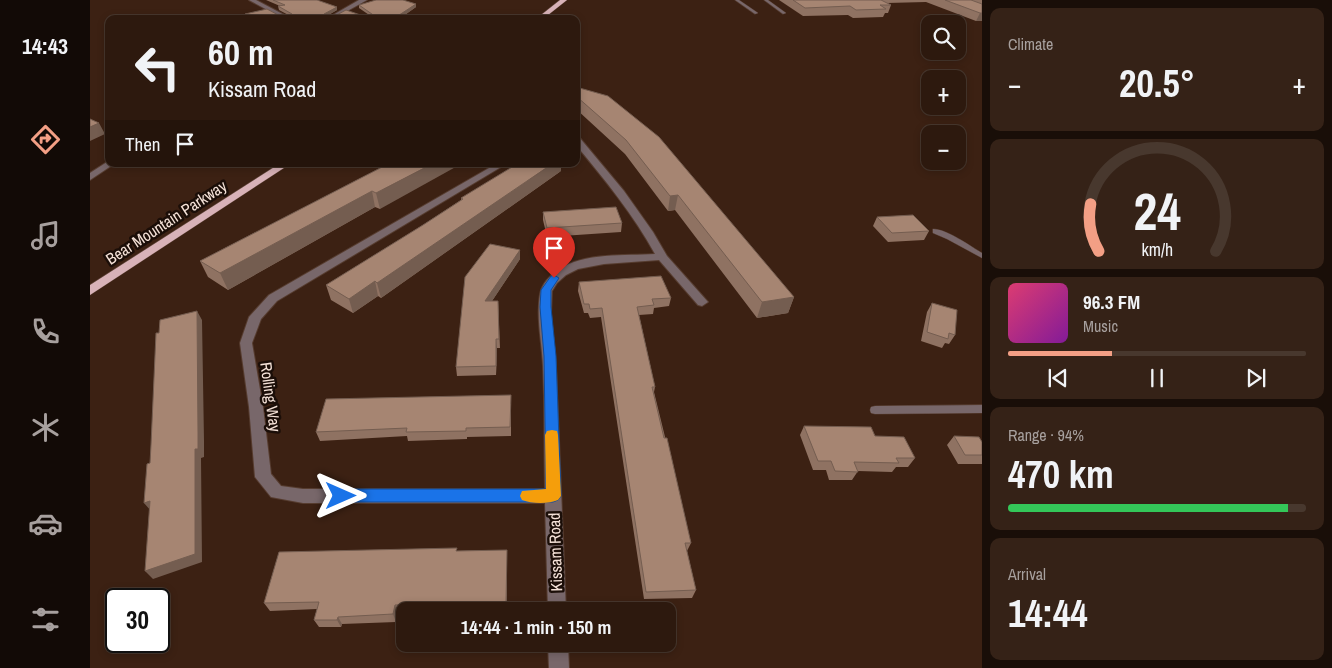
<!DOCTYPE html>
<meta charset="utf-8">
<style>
:root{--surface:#2d190e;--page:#352217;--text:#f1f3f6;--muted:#a7a09e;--line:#48382e;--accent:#f39f85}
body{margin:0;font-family:"Archivo Narrow",sans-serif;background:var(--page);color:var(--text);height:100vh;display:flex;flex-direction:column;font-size:19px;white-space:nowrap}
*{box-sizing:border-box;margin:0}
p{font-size:16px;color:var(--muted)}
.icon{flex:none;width:28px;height:28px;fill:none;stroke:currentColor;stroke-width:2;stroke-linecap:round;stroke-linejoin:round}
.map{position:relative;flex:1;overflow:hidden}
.panel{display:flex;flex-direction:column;gap:8px;padding:8px;background:#190e08;width:350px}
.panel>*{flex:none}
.hud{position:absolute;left:15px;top:15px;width:475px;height:152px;border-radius:10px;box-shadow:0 2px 8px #0003,0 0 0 1px var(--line);background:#2d190e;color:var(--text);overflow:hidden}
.tools{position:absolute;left:831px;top:15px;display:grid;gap:10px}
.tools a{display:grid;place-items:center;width:45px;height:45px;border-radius:10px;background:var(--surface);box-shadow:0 2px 8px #0003,0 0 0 1px var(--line);font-size:25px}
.speed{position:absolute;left:15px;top:588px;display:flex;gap:10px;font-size:25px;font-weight:700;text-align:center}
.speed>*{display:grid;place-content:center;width:65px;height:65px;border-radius:50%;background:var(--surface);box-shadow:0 2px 8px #0003,0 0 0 1px var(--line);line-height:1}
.speed .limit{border:2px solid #111;border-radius:8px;background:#fff;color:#111}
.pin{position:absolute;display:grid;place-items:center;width:42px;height:42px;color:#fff;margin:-51px -21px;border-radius:50% 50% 50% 0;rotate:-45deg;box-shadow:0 0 5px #0007}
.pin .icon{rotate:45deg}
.me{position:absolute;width:55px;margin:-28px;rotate:90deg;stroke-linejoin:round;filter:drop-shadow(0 0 4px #0008)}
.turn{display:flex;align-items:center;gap:18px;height:105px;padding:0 20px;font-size:22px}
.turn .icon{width:65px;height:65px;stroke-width:2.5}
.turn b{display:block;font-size:35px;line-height:42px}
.then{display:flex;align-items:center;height:48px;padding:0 20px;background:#0003;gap:10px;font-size:19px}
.big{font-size:38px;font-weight:700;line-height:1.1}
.panel .card{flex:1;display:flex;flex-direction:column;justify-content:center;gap:8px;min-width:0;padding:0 18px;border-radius:10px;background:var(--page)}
.panel .dial{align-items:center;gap:0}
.dial svg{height:130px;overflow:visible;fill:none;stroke:var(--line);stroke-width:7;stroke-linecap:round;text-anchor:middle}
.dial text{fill:var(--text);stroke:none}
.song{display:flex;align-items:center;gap:15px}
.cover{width:60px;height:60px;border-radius:8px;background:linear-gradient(135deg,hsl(340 70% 55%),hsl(290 70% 35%))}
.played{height:5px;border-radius:2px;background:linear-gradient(90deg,var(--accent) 35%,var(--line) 35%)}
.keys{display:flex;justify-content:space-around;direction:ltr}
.heat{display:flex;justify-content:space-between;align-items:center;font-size:28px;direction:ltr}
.charge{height:8px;border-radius:4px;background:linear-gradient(90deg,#34c759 94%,var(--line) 0)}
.trip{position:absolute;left:306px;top:602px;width:280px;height:50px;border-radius:10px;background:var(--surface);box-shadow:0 2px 8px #0003,0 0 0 1px var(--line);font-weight:700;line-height:50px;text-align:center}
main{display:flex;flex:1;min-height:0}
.tabs{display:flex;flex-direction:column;width:90px;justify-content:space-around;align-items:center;background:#120a06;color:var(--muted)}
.tabs .icon{width:35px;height:35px}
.tabs .current{color:var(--accent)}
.tabs b{font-size:22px;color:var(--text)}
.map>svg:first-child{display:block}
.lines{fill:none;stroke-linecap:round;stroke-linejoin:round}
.service-casing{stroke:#563c2f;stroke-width:1}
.minor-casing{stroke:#563c2f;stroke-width:2}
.trunk-casing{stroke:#563c2f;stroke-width:1}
.service{fill:#78676a;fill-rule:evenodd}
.minor{fill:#78676a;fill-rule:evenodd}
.trunk{fill:#d8b2b8;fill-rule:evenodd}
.wall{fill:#8f7262}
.shaded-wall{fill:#745d50}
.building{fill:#a68572;stroke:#745d50}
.route{fill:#1a73e8;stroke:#114b97}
.slow{fill:#f59e0b}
.labels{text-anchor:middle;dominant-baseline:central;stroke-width:5;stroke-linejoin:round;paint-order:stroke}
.street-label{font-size:16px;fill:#f5e2d8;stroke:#1b0e08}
</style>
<main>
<nav class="tabs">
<b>14:43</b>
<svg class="icon current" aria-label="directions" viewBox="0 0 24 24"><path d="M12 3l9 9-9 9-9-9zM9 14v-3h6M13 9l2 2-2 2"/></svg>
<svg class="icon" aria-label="music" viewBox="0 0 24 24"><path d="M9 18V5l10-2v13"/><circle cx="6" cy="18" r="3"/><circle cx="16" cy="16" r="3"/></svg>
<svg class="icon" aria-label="phone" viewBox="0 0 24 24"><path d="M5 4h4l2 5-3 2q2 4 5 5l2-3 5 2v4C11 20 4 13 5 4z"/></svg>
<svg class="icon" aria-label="climate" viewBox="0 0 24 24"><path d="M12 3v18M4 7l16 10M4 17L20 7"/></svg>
<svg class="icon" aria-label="car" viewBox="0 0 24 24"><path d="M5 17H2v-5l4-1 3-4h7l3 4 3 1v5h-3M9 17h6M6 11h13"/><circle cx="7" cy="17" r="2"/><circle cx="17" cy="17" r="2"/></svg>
<svg class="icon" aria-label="filters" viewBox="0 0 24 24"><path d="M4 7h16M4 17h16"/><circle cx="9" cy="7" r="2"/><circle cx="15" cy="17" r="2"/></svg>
</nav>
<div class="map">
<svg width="892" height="668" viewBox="0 0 892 668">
<rect width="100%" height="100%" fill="#3c2113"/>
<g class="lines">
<g class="service-casing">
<path id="service" d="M645 0H649L668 13 665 14Z
M674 0H678L696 13 693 14Z
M843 229C857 229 880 246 892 253V258L857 239 843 233Z
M892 405V413L785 414 781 413 780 410 781 407 785 406Z"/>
</g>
<g class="minor-casing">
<path id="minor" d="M159 0H166L202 19H194Z
M269 0H277L243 19H236Z
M486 137H489L534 191 563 232 577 256 618 302 612 306 608 305 569 260 514 264 488 269 476 275 467 283 462 291 461 314 466 366 476 611H458L455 503H213L181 497 165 477 159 407 150 343 159 317 179 295 406 164H416L187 301 171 319 162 343 173 407 181 474 191 486 213 489H455C454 448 455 407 453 366 452 343 446 318 450 294 452 284 460 275 468 270 494 252 535 256 565 254 543 214 515 180 486 145Z
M17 162 24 164 0 180V173Z
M458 644H478L479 668H459Z"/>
</g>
<g class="trunk-casing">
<path id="trunk" d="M470 0H477L453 19H446Z
M189 164H200L0 295V285Z"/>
</g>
<use href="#service" class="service"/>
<use href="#minor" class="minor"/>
<use href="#trunk" class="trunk"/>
</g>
<path class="wall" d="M176 0H227L247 10 235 17 282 19H157L156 18 155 14 192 17H202L189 10 188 6H190Z
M689 0H892V21H886L836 2 797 3 801 5 798 13H795L793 17 763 18 758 15 713 16Z
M269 5 326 7 309 19H285L269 8Z
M486 87 704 297 698 313 667 318 585 210 578 211 535 154 486 109Z
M298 164 290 209 285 207 138 290 118 277 110 261Z
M471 171 291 298 288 296 263 313 241 300 236 285 333 225 371 200V198Z
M453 212 532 223 531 232 457 237 453 220Z
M787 217 839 231 834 240 798 242 783 226Z
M400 244 430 259 402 301H408L410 348H407L406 375 367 376 366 367Z
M489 282 581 298 579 306 564 308 563 314 549 315 565 387 564 392 601 543 597 551 606 590 602 598 554 599 511 317 500 318 498 313H494L488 291Z
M842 303 865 335 859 344 855 343 852 348 831 341 837 312Z
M421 404V436L377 437V439L318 441 317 436 230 441 226 432Z
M714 426 785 436 825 458 818 467H806L802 472 768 471 762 480H739L736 470H723L710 435Z
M864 436 892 442V464H868L857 445Z
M417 550V610L315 611V612H308L306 622 252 624 251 627H229L224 620 227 609 180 611 174 603 367 551Z"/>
<path class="shaded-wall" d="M326 4V7L309 19H303Z
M247 7V10L235 17 234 14Z
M890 13H892V21H886Z
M9 123 15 134 0 141V127Z
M342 164H371L290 209 286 193Z
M462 164H471V171L291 298 287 283Z
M282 191 285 207 138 290 130 273Z
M588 195 585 210 578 211 580 196Z
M430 250V259L396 310 395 301Z
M285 281 288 296 263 313 259 299Z
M704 297 698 313 667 318 672 302Z
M107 311 112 320 114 441V457L111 458 112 562 63 579 55 571 105 449Z
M406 339 407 348 406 375Z
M60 501 61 511 54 503Z
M417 550V610L416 602Z
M305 605 308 612 306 622 303 614Z
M248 617 252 624 251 627 247 620Z"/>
<path class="building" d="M183 0H227L247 7 234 14 235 17H243L256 10 282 19H160L164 18 155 14 177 9 192 17H202V14L188 6 195 5Z
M286 0H313L326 4 303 19H289L269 5Z
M703 0H791L801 5H790L796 9 766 10 760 6 715 8Z
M855 0H881L892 4V13H890Z
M486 87 518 96 569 137 704 297 672 302 588 195 580 196 536 140 486 96Z
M0 119 9 123 0 127Z
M298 164H342L286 193 282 191 130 273 110 261Z
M427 164H462L287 283 285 281 259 299 236 285 333 225 373 199 371 198Z
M526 207 532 223 457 228 453 212Z
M823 215 839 231 802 233 787 217Z
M400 244 430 250 395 301H408L409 339H406V366L366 367 375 277Z
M571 276 581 298 562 299 564 305 547 307 565 387H562L574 438H577L601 543H595L606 590 556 592 512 308 500 309 499 304H494L489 282Z
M842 303 867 310 865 335 859 333 858 339 837 332Z
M107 311 108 432V449H105V554L55 571 60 501 54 503 57 464 60 463 61 445 66 333H69L70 320Z
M421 395 420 427 376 428V431L316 432 317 428 226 432 236 399Z
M714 426 781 427 785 436 814 437 825 458H806L809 463 764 462 768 472 745 471 741 461H728Z
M864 436 889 437 892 442V455H875Z
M367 548 366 551 417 550 416 602 305 605 303 614 248 617 247 620H224L229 602 174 603 189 552Z"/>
<path class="route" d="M464 275 469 278 461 290V307L466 356 471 496 468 500 463 502H251L246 500 244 496 246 491 251 489H456L454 356 450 307 451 290 461 276Z"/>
<path class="slow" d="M462 430 467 431 468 435 471 496 468 500C459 504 442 504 432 500L430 496 432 491 456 489 455 435 457 431Z"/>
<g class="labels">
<g class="street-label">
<text transform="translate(76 222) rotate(-33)">Bear Mountain Parkway</text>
<text transform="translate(181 397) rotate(82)">Rolling Way</text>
<text transform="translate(465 552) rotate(-92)">Kissam Road</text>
</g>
</g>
</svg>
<div class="tools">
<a><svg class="icon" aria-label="search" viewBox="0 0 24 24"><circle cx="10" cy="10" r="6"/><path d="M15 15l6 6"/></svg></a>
<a>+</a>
<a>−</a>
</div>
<div class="speed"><div class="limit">30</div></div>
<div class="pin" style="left:464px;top:278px;background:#d93025"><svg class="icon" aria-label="arrive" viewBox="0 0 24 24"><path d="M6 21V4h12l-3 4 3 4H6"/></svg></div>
<svg class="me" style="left:251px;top:496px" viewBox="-20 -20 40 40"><path d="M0-17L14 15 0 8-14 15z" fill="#1a73e8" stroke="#fff" stroke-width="4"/></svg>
<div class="trip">14:44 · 1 min · 150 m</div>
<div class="hud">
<div class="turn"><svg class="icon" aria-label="left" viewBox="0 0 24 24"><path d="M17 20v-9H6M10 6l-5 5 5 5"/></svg><div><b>60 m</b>Kissam Road</div></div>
<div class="then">Then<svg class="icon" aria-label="arrive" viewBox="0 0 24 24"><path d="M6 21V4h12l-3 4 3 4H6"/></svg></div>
</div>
</div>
<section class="panel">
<div class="card"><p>Climate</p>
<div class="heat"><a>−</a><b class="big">20.5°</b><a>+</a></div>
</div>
<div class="card dial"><svg viewBox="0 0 100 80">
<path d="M14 69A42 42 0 1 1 86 69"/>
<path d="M14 69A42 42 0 0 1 9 40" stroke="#f39f85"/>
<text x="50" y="56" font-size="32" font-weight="700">24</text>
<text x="50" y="72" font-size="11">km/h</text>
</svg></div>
<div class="card">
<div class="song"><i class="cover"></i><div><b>96.3 FM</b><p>Music</p></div></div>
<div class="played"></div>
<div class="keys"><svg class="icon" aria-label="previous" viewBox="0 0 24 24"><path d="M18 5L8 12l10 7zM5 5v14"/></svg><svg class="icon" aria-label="pause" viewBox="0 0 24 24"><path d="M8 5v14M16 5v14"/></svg><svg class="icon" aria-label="next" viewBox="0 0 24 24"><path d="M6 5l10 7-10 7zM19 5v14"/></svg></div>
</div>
<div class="card"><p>Range · 94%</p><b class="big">470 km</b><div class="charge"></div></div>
<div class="card"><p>Arrival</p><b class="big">14:44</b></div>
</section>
</main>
